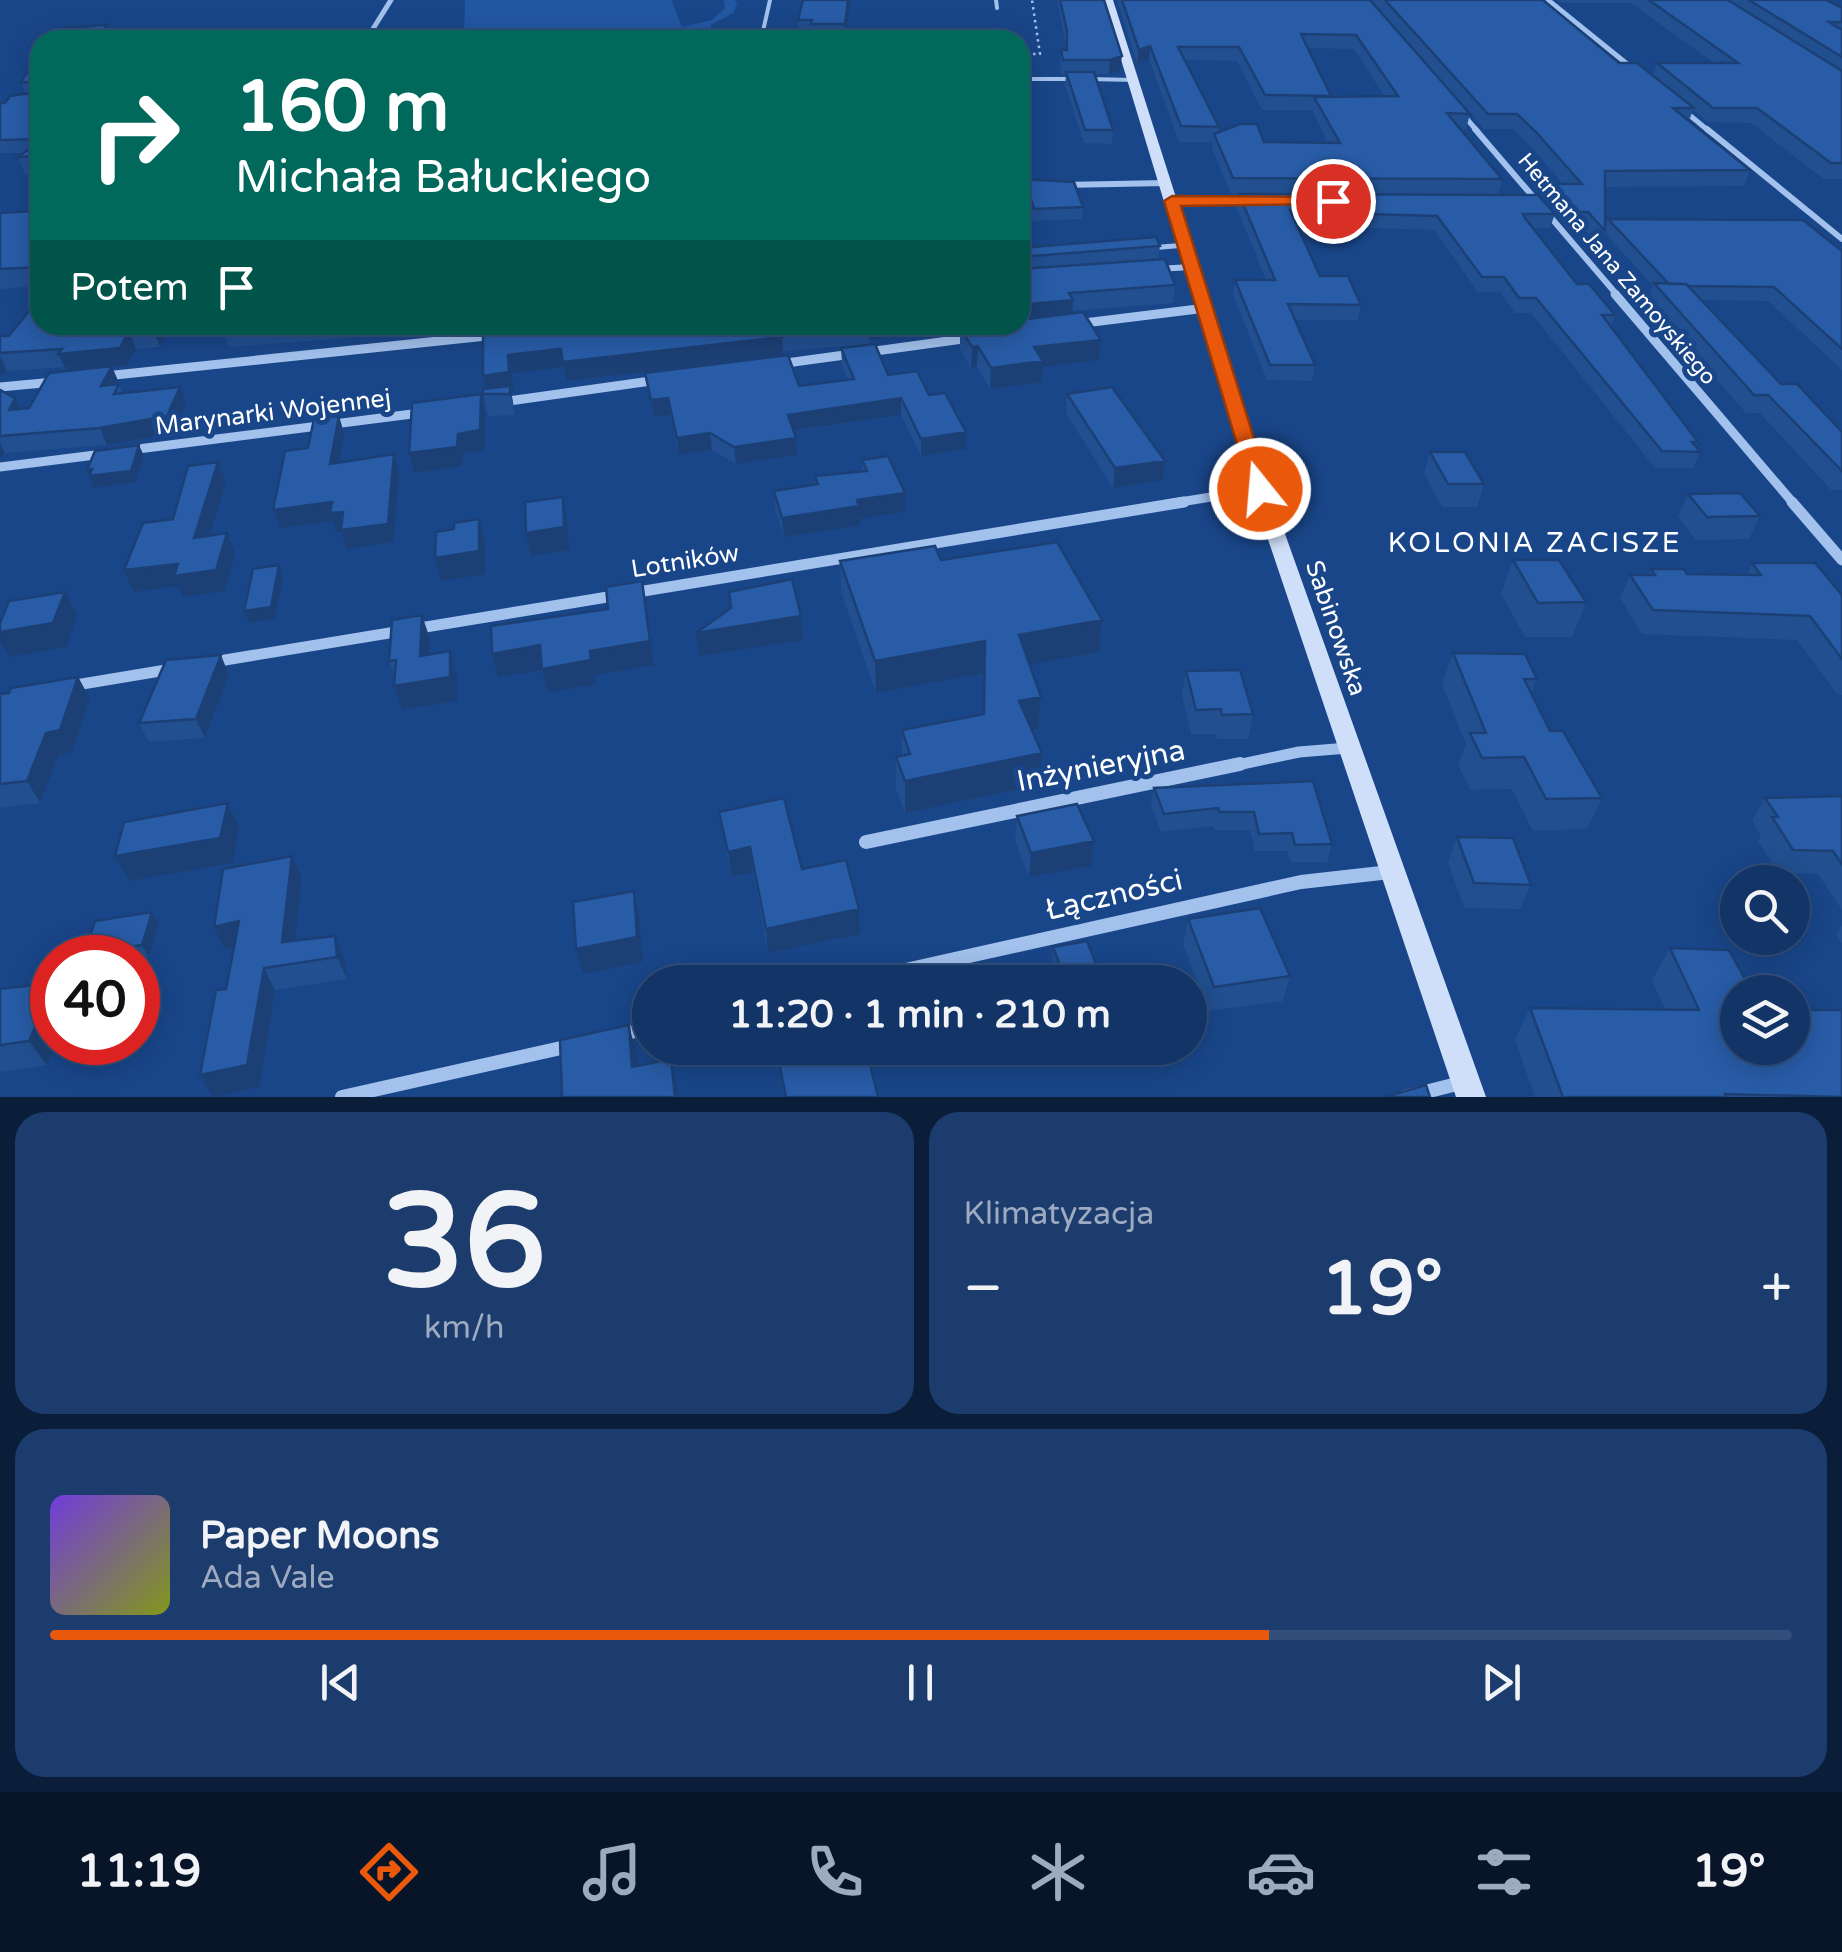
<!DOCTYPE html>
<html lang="pl">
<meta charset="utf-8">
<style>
:root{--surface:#133467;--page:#1c3c6d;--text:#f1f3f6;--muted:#9daac0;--line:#324f7b;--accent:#ea580c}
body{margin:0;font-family:"Varela Round",sans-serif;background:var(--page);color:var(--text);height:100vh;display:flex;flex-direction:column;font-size:38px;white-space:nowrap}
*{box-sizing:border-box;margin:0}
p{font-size:32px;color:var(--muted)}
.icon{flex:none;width:55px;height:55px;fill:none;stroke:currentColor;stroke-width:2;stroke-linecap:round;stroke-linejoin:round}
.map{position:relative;height:1097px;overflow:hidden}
.details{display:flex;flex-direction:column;gap:15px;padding:15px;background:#0a1d39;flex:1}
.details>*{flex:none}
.hud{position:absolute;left:30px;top:30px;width:1000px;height:305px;border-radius:30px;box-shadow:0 5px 25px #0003,0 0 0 2px var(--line);background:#00695c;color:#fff;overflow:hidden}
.tools{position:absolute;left:1720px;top:865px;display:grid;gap:20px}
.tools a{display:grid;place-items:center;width:90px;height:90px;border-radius:50%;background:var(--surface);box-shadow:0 5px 25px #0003,0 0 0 2px var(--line);font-size:50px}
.speed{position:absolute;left:30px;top:935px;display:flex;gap:20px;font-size:50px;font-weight:700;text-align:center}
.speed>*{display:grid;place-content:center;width:130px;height:130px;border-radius:50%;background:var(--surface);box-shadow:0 5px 25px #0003,0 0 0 2px var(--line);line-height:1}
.speed .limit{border:15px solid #d22;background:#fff;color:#111}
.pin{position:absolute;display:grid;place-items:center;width:85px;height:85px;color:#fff;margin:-42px;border:5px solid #fff;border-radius:50%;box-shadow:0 2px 10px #0007}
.me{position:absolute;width:110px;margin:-55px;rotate:343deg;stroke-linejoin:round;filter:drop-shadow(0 0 8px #0008)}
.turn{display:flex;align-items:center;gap:35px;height:210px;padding:0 40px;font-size:45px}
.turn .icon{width:130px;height:130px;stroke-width:2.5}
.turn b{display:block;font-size:70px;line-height:85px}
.then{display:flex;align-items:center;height:95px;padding:0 40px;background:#0003;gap:20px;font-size:38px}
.big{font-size:75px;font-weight:700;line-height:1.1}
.details .tile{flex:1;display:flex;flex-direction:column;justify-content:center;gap:15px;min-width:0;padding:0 35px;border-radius:30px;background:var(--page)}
.details .dial{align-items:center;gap:0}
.dial b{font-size:130px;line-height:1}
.song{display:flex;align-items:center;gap:30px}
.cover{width:120px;height:120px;border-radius:15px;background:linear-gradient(135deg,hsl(260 70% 55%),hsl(70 70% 35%))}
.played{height:10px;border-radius:5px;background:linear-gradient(90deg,var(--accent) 70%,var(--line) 70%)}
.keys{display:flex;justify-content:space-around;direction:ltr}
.heat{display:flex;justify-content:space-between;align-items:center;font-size:55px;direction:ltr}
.details .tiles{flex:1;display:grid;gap:15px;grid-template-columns:1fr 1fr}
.tile:last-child{grid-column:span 2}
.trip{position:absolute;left:632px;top:965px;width:575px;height:100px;border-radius:50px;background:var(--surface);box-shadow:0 5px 25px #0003,0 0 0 2px var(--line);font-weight:700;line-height:100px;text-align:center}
.menu{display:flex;height:160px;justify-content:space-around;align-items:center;background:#081529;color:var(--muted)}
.menu .icon{width:70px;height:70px}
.menu .on{color:var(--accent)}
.menu b{font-size:45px;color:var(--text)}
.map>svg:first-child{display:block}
.green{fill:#2257a2}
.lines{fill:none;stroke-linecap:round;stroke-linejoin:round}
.path{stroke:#a2c1ed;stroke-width:2.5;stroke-dasharray:2.5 4;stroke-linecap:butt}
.lane-far1{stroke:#a2c1ed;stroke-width:4}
.lane{stroke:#a2c1ed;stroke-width:5}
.street-far4{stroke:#a2c1ed;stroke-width:5}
.street-far3{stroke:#a2c1ed;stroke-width:6}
.street-far2{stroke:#a2c1ed;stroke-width:9}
.street-far1{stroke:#a2c1ed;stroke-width:11}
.street{stroke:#a2c1ed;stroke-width:14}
.secondary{fill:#cfdff9;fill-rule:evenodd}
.wall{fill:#224f90;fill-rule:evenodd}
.shaded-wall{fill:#1c4075}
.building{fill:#285ca7;stroke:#1c4075;stroke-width:2.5}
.route{fill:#ea580c;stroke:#983908;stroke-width:2.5}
.labels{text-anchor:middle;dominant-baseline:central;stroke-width:10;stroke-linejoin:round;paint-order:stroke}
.far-street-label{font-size:22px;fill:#fff;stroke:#194689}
.street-label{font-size:25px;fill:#fff;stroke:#194689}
.neighbourhood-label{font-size:28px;letter-spacing:2.5px;fill:#fff;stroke:#194689}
.near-street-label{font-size:30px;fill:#fff;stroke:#194689}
</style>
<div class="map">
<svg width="1842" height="1097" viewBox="0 0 1842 1097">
<rect width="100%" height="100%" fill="#194689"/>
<path class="green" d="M465 0H671L682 27 712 20 725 8 724 0H735L737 4 733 13 711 25V29L519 40 541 37 464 40Z"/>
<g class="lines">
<path class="path" d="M602 40 749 29
M1020 54H1040L1032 0"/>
<path class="lane-far1" d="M996 0 997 8
M761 40 770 0
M1020 79H1075
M1089 79 1134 80"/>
<path class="lane" d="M1150 248 1186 245"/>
<path class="street-far4" d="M1548 0 1637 72
M366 40 391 0
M1681 108 1710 132
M1460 111 1478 132"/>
<path class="street-far3" d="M1475 129 1618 296
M1707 129 1842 239
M1062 185 1166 183
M1172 201H1251
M1155 269 1193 267"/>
<path class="street-far2" d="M1615 294 1794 504
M1076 324 1206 308
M868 352 970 338
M779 364 852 354
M105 376 496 335
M0 387 54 382
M502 402 658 380
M130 450 420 413
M0 467 103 454
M1168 504 1260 489"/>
<path class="street-far1" d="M1792 502 1842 560
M213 662 1184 502
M70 686 172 669
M1228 767 1299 752 1348 748"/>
<path class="street" d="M866 842 1240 764
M852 982 1301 882 1390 872
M621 1034 650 1028
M342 1097 570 1046
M1405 1097 1465 1082"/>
<path class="secondary" d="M1103 0H1113L1269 489 1486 1097H1456L1251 489Z"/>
</g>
<path class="wall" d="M803 0H851L846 36H859V40L812 39V35H799L798 20Z
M1057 0H1104L1120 70 1109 74H1095L1113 130 1112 144 1084 143 1065 85 1066 74H1062L1060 64 1061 50H1066V44Z
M1117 0H1370L1470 114 1466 129H1460L1502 179 1498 195 1231 194 1212 149 1213 142H1179L1149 59 1137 64ZM1308 48 1354 49 1385 97H1330ZM1185 60 1237 61 1262 110H1312L1328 143 1264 142 1219 133V127Z
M1371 0H1544L1619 63 1653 76 1657 63H1714L1631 3H1561L1557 0H1826L1842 8V179H1824L1751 123 1708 122 1693 110 1689 121 1750 170 1744 186 1605 187V227L1608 219 1842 251V370L1768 301 1702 300 1781 384 1842 432V490H1831L1760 413H1746L1648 300 1653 286 1605 233 1600 247 1583 228H1568L1544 200 1549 184H1563L1531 147 1513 129H1484Z
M40 52V173L25 174 18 157 24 153H0V103H5L26 94 21 82Z
M1020 154 1027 178 1023 179 1083 207 1082 219 1033 221 1027 202H1020Z
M1239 194 1555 214 1550 228H1533L1577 284 1615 315 1611 327 1698 442 1696 447 1700 452 1693 468H1655L1531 313H1515L1500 292H1478L1434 230 1366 228 1363 224H1297L1320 276 1361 305 1358 320H1295L1315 365 1312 381 1267 380 1233 294 1235 280H1266L1237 208Z
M40 206V286L0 289V213L34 211Z
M1160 246 1158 260 1175 285 1173 303 1072 311V314L1101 340 1099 360 1043 367 1042 382 990 389 977 367 971 368 960 349V329L869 339V344L783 351V356L566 381 564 367 512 374 514 391H511L515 415 488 416 483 394 486 389 483 326 1020 325V248Z
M40 325H393L392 327 352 330 349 338 229 347 223 330 166 334 160 347 136 349 127 366 112 367 123 393 186 403 174 433 107 445 5 453 0 458V390L20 409 29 408 66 371 64 367 7 371 0 377V336H9Z
M841 348 929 395 966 432V449L921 456 901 415 794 431 797 455 736 464 712 450 679 455 670 415 654 417 645 373 799 386 848 380 842 364Z
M1067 394 1165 461 1163 480 1113 488 1066 413Z
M1430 452 1484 484 1477 507H1442L1424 474Z
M862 460 905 512 860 519V526L784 537 775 510 774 491 815 484V476L862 471Z
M1688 494 1760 516 1749 539 1696 540 1678 517Z
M941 560 1099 652 1029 665 1041 697 1038 729 1032 730 1042 753 1040 785 905 813 896 789V757L902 755V730L983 714 984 673 876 693 841 592 840 561Z
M1513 560 1586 602 1572 637H1525L1501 594Z
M1752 563 1842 595V695L1837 694 1797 640 1642 634 1620 598 1630 575H1649L1651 569 1687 574H1747Z
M430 639 429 654 450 651 457 675V701L402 710 394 686 395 677 389 661Z
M1453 653 1537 679 1531 693 1550 731 1602 798 1587 829 1533 831 1512 789 1470 790 1458 765 1466 744 1442 684Z
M1186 671 1253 714 1248 739H1217L1216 734H1191L1182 695Z
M229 675 205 738 149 742 139 723Z
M78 677 90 699 72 752 59 755 40 803 0 808V694Z
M1313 781 1332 844 1327 862H1291L1287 851H1255L1250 830H1215L1214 826 1161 832 1151 806 1154 788Z
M1842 796V910L1818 874 1779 873 1758 841 1761 835 1752 821 1765 798Z
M719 812 859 909 860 934 768 953 753 872 731 877Z
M1017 816 1094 841 1091 866 1029 877 1015 841Z
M1457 837 1531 885 1520 909 1464 908 1448 862Z
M292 856 302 878 296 940 335 936 344 958 347 979 275 990 260 1087 226 989 234 947 225 949Z
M152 912 159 925 149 957 138 959V958H86L84 954Z
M1188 919 1290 976 1283 1001 1208 1011 1183 944Z
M1842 925V943L1836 934Z
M1053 947 1103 982H1060L1052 960Z
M1670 948 1738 992 1842 1097H1535L1515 1039 1530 1008 1665 1009 1652 980Z
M52 983V1042H79V1044L54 1048 47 1065 0 1072V989Z"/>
<path class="shaded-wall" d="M848 0H851L845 39V24Z
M106 25 110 36 108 40H98Z
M1150 46 1149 59 1137 64 1139 50Z
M1122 56 1120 70 1109 74 1110 60Z
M1028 166 1027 178 1020 180V168Z
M1073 300 1072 318 1020 323V305Z
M155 325H163L166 334 160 347 153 329Z
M345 325H351L352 330 349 338Z
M866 325H1002L869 339 868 326Z
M129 331 136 349 127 366 112 367 119 383 108 403 67 372 58 354Z
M782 337 783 356 566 381 564 367 512 374 514 391H511L515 415 510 392 487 395 483 376 508 355 561 349Z
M1101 340 1099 360 1043 367 1042 382 990 389 991 368 1034 347Z
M978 346 977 367 971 368 972 347Z
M0 356 7 371 0 377Z
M180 387 186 403 174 433 107 445 100 428Z
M481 394 485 413V450L463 453 462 466 414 473 409 453Z
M15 398 23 415 9 410Z
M668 398 670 415 654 417 651 400Z
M901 398V415L789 431 788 415Z
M339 416 344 433 336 482 330 464Z
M966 432V449L921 456V439Z
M710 433 712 450 679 455 677 438Z
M796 438 797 455 736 464 734 447Z
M0 443 5 453 0 458Z
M139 445 144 456 136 482 94 488 87 470Z
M394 454 399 472 394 542 347 549 341 531 336 532 333 521 280 528 273 510 332 502 343 512Z
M1165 461 1163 480 1113 488 1115 468Z
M218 462 226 483 203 558 194 538Z
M905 493V512L860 519V526L784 537 782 518 857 500Z
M563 497 567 520 569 550 531 556 526 533Z
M479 519 485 542V574L441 581 435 558Z
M227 533 235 554 225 591 183 597 178 586 134 592 124 570Z
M279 565 283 577 275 619 249 623 244 611Z
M65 592 77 615 66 647 9 657 0 641V632Z
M646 605 654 665 595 675 596 684 548 693 542 670 498 677 492 654 540 645 590 651Z
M422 615 430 639 428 680 420 656Z
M801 616 803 640 699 656 696 633Z
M1102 620 1099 652 1017 667 1019 635Z
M985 641 984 673 876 693 875 661Z
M450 651 457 675V701L402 710 394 686Z
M221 655 229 675 205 738 196 719Z
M78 677 90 699 72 752 59 755 40 803 27 781 46 733Z
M1041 697 1038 729 1017 733 1019 701Z
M1042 753 1040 785 905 813V781Z
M228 803 239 828 233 863 129 881 115 856Z
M1094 841 1091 866 1029 877 1031 853Z
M750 847 753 872 731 877 728 852Z
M292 856 302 878 293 964 282 942Z
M634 891 639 915 643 962 583 974 576 949Z
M859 909 860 934 768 953 766 929Z
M152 912 159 925 149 957 142 945Z
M239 921 251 944 225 949 214 927Z
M335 936 344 958 347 979 337 957Z
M264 968 275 990 260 1087 213 1097 200 1075Z
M37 1023 54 1048 47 1065 29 1041Z
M629 1025 637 1056 640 1097 632 1067Z
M671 1059 677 1089 678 1097H675Z"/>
<path class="building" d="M803 0H848L845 24H811L812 20H798Z
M1060 0H1104L1122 56 1110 60H1063L1061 50H1067V31Z
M1122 0H1370L1470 114 1447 113 1502 179 1233 178 1214 134 1240 124H1257L1264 142 1340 143 1314 97 1398 96 1356 35 1301 34 1331 96 1265 95 1239 47H1178L1219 127 1181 126 1150 46 1139 50Z
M1385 0H1543L1619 63H1637L1694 108H1673L1750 170 1605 171V231L1588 212H1574L1549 184H1582L1536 132 1517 114H1488Z
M1649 0H1728L1842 71V163H1831L1757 108H1713L1657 63H1738Z
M1749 0H1826L1842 8V22H1829L1842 30V57Z
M106 25 98 40H48L55 29Z
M549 30 567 40H543Z
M826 36H859V40H825Z
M40 52V139L0 140V103H5L10 96 39 92V83L21 82Z
M1066 72H1094L1113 130H1085Z
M40 141V156L18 157Z
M1020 154H1024L1028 166 1020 168Z
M1020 179 1074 182 1083 207 1034 209 1028 190H1020Z
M1239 194 1538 195 1555 214H1523L1525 218 1577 284H1589L1615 315H1602L1698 442H1692L1700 452 1662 451 1536 298H1519L1504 277H1482L1437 216 1369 214 1366 210H1290L1320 276H1348L1361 305 1288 304 1315 365H1270L1235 280H1275Z
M40 206V267L0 269V213L34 211Z
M1608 219 1803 220 1842 251V349L1774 287 1689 286 1686 284H1669Z
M1156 237 1160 246 1020 257V248Z
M1165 259 1175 285 1069 293 1073 300 1020 305V269Z
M1654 283 1686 284 1781 384H1797L1842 432V471L1768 395H1754Z
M40 309V325H155L153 329 129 331 120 348 58 354 62 349 0 353V336H9L30 310Z
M1083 312 1101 340 1034 347 1043 361 991 368 978 346 972 347 960 328 983 325H1020V320Z
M225 325H279L223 329Z
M494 325H868V326L781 333 782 337 563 362 561 349 508 355 509 372 483 376V326Z
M875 344 888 375 917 371 929 395 945 393 966 432 921 439 901 398 788 415 796 438 734 447 710 433 677 438 668 398 651 400 645 373 788 355 799 386 854 379 841 348Z
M112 366 101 386 119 384 114 394 180 387 167 416 100 428 0 436V390L15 398 9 410 29 408 49 373Z
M510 386V394H483V389Z
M1112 387 1165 461 1115 468 1067 394Z
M481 394 480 430 458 434 457 447 409 453 412 403Z
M339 416 330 464 394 454 388 524 341 530 343 512 330 513 332 502 273 510 285 451 308 448 314 419Z
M139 445 131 471 89 476 92 469 87 470 95 451Z
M1430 452H1465L1484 484H1448Z
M888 456 905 493 857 500 859 506 782 518 774 491 818 484 815 476 867 471 862 460Z
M218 462 194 538 227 533 216 570 174 576 178 564 124 570 143 523 173 519 188 466Z
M1740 493 1760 516 1707 517 1688 494Z
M563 497 564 527 526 533 525 502Z
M479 519V551L435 558 436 532 454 529V523Z
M1057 542 1102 620 1019 635 1041 697 1019 701 1042 753 905 781 896 757 910 754 902 730 984 714 985 641 875 661 840 561 935 546 941 560Z
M1513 560H1559L1586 602 1538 603Z
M1752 563H1815L1842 595V659L1810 616 1653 610 1630 575H1655L1651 569H1684L1687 574 1761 575Z
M279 565 271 607 244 611 253 569Z
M792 579 801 616 696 633 731 608 729 592Z
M642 581 650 641 590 651 591 660 542 669 540 645 492 654 491 626 608 609 606 587Z
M65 592 53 623 0 632V623L9 601Z
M422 615 420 656 450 651V677L394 686 396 660 389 661 392 620Z
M1453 653 1525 654 1537 679H1524L1550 731H1563L1602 798 1546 799 1524 757 1482 758 1470 733H1486Z
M221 655 196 719 139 723 166 660Z
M1240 670 1253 714 1222 715 1221 709 1196 710 1186 671Z
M78 677 60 730 46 733 27 781 0 784V694L9 693 11 688Z
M1313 781 1332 844 1295 845 1292 833 1259 834 1254 812H1219L1218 808 1164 814 1154 788Z
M1842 796V864L1833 851 1793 850 1772 817H1778L1765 798Z
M784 798 802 869 846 860 859 909 766 929 750 847 728 852 719 812Z
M228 803 220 838 115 856 124 822Z
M1077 804 1094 841 1031 853 1017 816Z
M1457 837 1513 838 1531 885 1474 883Z
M292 856 282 942 335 936 337 957 264 968 247 1065 200 1075 216 990 226 989 239 921 214 927 223 869Z
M634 891 637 937 576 949 573 902Z
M1260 908 1290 976 1214 987 1188 919Z
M152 912 142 945 84 954 95 921Z
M1087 941 1103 982H1066L1053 947Z
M1670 948 1729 950 1752 992H1738V1048H1792V1010H1842V1097L1725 1094 1726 1097H1563L1530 1008 1699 1010Z
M52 983V988L49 995H52V1021L37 1023 29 1041 0 1045V989Z
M629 1025 632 1067 671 1059 675 1097H562L560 1040Z
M796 1048H866L878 1097H786L779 1062 798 1057Z
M1426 1085 1430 1097H1385Z"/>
<path class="route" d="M1333 197 1338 198V204L1181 206 1270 489 1267 494H1252L1164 201 1172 196Z"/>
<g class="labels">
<g class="far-street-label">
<text transform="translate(1617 269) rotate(50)">Hetmana Jana Zamoyskiego</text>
</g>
<g class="street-label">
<text transform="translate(273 412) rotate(-7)">Marynarki Wojennej</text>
<text transform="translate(685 561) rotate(-9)">Lotników</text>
<text transform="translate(1336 628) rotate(71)">Sabinowska</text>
</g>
<g class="neighbourhood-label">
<text x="1535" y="543">KOLONIA ZACISZE</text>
</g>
<g class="near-street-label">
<text transform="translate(1101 766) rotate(-11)">Inżynieryjna</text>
<text transform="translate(1114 895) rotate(-13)">Łączności</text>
</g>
</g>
</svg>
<div class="tools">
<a><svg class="icon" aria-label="search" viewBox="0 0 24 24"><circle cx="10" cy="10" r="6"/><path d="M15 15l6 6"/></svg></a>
<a><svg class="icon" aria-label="layers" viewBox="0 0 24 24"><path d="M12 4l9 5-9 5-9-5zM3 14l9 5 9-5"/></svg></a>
</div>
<div class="speed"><div class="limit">40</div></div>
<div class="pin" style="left:1333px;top:201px;background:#d93025"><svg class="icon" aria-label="arrive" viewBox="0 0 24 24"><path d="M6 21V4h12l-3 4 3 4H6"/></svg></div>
<svg class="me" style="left:1260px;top:489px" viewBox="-20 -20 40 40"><circle r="17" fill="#ea580c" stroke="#fff" stroke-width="3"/><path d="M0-11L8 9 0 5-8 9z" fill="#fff"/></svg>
<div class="trip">11:20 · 1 min · 210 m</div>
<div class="hud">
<div class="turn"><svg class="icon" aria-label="right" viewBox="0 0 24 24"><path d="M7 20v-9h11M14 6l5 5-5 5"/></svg><div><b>160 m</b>Michała Bałuckiego</div></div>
<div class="then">Potem<svg class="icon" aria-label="arrive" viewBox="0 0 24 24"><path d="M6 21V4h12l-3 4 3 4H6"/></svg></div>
</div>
</div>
<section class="details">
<div class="tiles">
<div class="tile dial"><b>36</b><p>km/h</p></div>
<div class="tile"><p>Klimatyzacja</p>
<div class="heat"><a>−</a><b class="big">19°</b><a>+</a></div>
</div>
<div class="tile">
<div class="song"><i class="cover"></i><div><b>Paper Moons</b><p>Ada Vale</p></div></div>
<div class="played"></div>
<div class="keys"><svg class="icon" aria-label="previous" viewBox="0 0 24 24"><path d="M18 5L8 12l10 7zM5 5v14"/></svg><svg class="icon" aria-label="pause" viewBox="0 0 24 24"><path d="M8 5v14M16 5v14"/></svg><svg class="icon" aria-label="next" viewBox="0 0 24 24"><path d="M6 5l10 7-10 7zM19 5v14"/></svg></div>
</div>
</div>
</section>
<nav class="menu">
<b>11:19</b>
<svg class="icon on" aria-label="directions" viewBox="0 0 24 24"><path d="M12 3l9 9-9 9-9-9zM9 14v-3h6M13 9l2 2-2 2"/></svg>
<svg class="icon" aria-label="music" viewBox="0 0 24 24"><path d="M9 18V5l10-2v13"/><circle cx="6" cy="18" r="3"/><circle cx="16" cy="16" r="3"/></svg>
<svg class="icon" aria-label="phone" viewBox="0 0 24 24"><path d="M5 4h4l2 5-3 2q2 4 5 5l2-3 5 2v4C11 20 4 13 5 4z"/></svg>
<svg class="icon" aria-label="climate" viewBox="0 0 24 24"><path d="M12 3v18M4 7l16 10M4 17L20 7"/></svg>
<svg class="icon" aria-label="car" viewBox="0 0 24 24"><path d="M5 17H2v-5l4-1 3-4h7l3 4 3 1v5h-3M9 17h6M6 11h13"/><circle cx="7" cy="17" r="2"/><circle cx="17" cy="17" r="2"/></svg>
<svg class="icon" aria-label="filters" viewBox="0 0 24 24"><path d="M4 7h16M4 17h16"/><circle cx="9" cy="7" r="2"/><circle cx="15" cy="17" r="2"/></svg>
<b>19°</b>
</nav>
